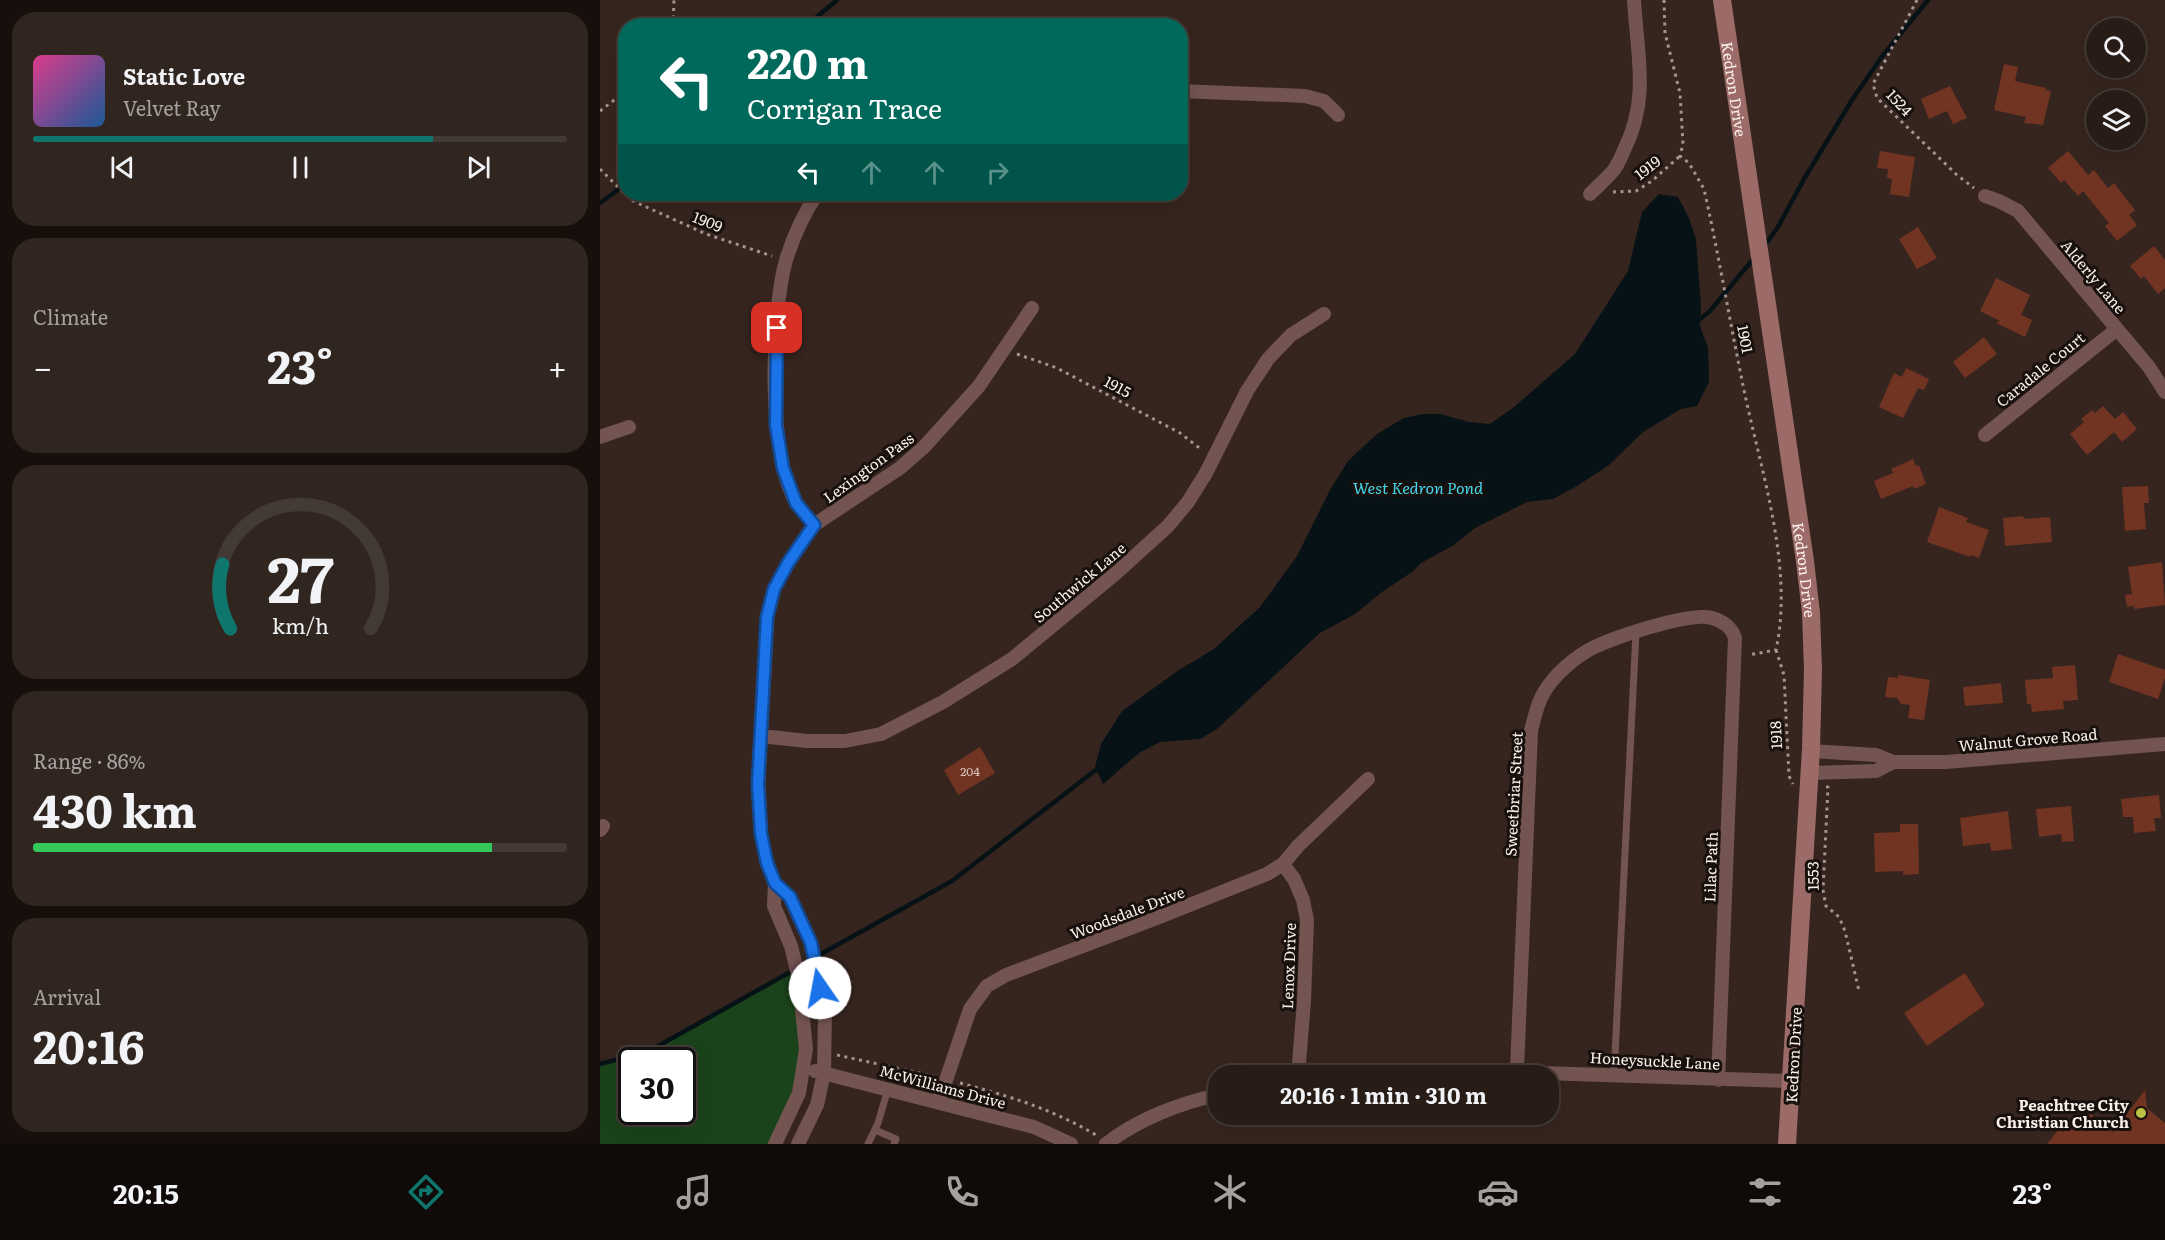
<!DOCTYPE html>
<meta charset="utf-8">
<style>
:root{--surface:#281c16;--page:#30251f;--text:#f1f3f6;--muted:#a5a1a1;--line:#443a35;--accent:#0f766e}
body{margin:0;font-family:Literata,serif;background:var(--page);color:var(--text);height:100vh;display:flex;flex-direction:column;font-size:22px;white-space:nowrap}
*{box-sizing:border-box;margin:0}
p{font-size:20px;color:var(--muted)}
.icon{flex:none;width:33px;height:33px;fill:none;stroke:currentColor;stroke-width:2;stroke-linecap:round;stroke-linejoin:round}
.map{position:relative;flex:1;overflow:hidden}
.panel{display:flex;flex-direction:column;gap:12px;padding:12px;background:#160f0c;width:600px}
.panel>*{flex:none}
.guide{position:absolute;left:18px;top:18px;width:570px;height:183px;border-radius:24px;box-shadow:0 6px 24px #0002,0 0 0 2px var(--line);background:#00695c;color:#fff;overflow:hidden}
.controls{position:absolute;left:1486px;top:18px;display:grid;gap:12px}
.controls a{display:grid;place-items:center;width:60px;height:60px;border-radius:50%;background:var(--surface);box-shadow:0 6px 24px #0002,0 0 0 2px var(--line);font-size:30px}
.speed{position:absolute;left:18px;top:1047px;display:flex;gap:12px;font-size:30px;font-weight:700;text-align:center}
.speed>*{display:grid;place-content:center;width:78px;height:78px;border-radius:50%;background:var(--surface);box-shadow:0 6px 24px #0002,0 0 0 2px var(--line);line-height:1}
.speed .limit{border:3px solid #111;border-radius:9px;background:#fff;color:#111}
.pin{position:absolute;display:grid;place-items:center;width:51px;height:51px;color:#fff;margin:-26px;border-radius:12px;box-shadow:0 3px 9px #0006}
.me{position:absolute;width:66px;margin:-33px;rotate:348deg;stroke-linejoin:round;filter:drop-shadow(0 0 4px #0008)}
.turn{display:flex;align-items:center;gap:21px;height:126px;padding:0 30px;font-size:27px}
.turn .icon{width:78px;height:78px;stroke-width:2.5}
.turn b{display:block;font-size:42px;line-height:51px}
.lanes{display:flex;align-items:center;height:57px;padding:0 30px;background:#0003;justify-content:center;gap:30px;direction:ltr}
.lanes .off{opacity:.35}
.big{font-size:45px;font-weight:700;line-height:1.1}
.panel .widget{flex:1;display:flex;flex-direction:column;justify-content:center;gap:9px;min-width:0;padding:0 21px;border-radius:24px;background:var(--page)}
.panel .dial{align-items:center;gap:0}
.dial svg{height:156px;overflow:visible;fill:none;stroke:var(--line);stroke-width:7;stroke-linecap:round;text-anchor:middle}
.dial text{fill:var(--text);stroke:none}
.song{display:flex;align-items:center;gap:18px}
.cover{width:72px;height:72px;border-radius:9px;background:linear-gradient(135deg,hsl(330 70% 55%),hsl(210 70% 35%))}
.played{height:6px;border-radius:3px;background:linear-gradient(90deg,var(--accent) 75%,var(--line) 75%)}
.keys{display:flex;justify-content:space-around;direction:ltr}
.heat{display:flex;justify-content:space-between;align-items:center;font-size:33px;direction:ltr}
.charge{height:9px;border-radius:4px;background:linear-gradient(90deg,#34c759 86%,var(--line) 0)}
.trip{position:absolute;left:608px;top:1065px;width:351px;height:60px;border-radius:24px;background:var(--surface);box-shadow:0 6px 24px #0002,0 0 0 2px var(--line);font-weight:700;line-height:60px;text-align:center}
.dock{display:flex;height:96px;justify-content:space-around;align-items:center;background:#100b09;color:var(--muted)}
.dock .icon{width:42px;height:42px}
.dock .on{color:var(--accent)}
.dock b{font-size:27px;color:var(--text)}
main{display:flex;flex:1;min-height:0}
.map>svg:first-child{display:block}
.green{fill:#1a431b;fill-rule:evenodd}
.water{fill:#061215}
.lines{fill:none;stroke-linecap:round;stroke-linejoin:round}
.stream{stroke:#061215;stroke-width:4.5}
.building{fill:#713322}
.path{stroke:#a3948f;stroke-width:3;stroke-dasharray:3 4.5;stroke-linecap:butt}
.lane{stroke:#735451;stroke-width:7}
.street{stroke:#735451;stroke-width:14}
.secondary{stroke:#9c6b67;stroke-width:18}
.route-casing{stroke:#114b97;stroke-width:15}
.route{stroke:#1a73e8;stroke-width:10}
.poi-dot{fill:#bac045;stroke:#18100d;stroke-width:2}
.labels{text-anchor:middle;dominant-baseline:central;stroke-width:6;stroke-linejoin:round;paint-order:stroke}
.number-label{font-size:12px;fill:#d9c1b9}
.street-label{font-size:15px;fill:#fcf0eb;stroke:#18100d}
.poi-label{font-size:15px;font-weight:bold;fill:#fcf0eb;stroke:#18100d;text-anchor:end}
.water-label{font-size:16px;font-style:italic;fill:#46d6ec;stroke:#18100d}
</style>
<main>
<section class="panel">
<div class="widget">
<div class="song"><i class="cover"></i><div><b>Static Love</b><p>Velvet Ray</p></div></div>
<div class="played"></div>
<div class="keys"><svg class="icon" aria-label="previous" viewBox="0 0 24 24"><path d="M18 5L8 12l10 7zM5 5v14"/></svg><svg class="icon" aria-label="pause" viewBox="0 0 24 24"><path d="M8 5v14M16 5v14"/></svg><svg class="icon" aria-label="next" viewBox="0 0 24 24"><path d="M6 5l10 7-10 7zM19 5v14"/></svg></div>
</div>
<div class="widget"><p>Climate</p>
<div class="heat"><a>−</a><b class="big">23°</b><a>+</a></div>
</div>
<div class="widget dial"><svg viewBox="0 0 100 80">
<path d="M14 69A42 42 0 1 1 86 69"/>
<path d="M14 69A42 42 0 0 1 10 36" stroke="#0f766e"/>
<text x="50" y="56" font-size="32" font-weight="700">27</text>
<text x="50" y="72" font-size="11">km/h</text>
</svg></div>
<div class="widget"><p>Range · 86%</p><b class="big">430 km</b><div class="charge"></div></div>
<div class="widget"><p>Arrival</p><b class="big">20:16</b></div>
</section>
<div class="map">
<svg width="1565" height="1144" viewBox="0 0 1565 1144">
<rect width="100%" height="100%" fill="#36251e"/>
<path class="green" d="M196 966 206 1049 175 1144H0V1066L60 1044ZM32 1060H82V1112H32Z"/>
<path class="water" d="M1059 194 1078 197 1089 218 1096 239 1101 307 1100 326 1108 348 1109 382 1097 406 1081 409 1043 432 1009 465 977 486 953 499 927 502 875 528 854 545 821 563 812 572 782 592 755 614 720 633 617 729 600 739 560 742 539 753 503 784 495 767 501 744 522 711 579 670 614 649 660 607 697 556 730 490 748 461 777 434 804 418 823 414H840L869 422 890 424 914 407 975 354 1028 271 1042 212Z"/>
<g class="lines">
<path class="stream" d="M206 26 237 0
M0 203 26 184
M1165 245 1178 227 1204 179 1252 100 1281 58 1328 0
M1100 319 1110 311 1154 258
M221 954 352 881 497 769
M0 1064 51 1050 192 971"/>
</g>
<path class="building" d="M1404 64 1418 67 1415 81 1446 88V90L1451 91 1443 125 1424 123 1426 117 1394 110Z
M1350 86 1367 118 1353 124 1347 111 1329 119 1321 99Z
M1280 151 1315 157 1309 197 1290 194 1292 179 1287 178 1288 169 1277 168Z
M1468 151 1488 175 1494 170 1508 188 1514 183 1535 210 1529 215 1537 225 1517 241 1505 226 1509 223 1483 191 1478 196 1464 180 1461 183 1448 168Z
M1318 227 1337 258 1317 269 1299 239Z
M1554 246 1565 260V288L1558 294 1544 276 1541 279 1530 266Z
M1396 278 1430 295 1421 315 1432 320 1425 337 1396 323 1400 321 1380 311Z
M1384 337 1397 354 1365 378 1353 362Z
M1306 368 1329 379 1324 390 1318 388 1303 418 1279 407 1294 373 1302 377Z
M1503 406 1515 419 1523 412 1537 429 1522 442 1514 432 1487 455 1470 434 1484 422 1481 419 1492 410 1495 413Z
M1313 459 1316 466 1319 465 1326 484 1314 489 1313 486 1281 499 1274 481 1293 473 1291 469Z
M1548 486 1549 503H1544L1546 529 1525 531 1522 487Z
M1339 507 1368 518 1366 522 1389 530 1379 558 1371 555 1370 557 1327 542Z
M1423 516 1424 519 1450 517 1452 542 1405 546 1403 518Z
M1562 562 1565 605 1534 609V606L1527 607 1525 595 1532 594 1528 567Z
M1518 654 1565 670V678L1558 699 1509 682Z
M1475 665 1478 700 1463 701 1464 709 1432 712 1431 704H1427L1425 680 1453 678 1452 667Z
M1298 675 1330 680 1324 720 1308 718 1310 705 1301 704 1297 698 1285 697 1288 677 1298 678Z
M1401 683 1403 703 1365 706 1363 687Z
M380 747 395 773 358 795 344 770Z
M1559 795 1561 818H1554L1556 831 1534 833 1533 817H1523L1521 799Z
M1471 806 1474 841 1462 842 1461 834 1439 837 1436 809Z
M1408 811 1412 849 1391 851 1390 843 1363 846 1360 818Z
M1300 824H1318L1319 874 1303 875V871L1275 872 1274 833 1300 832Z
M1365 973 1385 1005 1327 1046 1304 1013Z
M1545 1090 1547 1108 1565 1123V1144H1447L1459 1129 1463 1132 1483 1108 1513 1132Z"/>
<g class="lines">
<path class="path" d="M1064 0 1065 33 1080 93 1083 144 1080 156 1089 163 1104 189C1119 256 1130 323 1144 390 1161 472 1194 567 1176 650L1148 655
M1317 0 1273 84 1277 98 1357 175 1374 188
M73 26 74 0
M0 111 26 91
M0 169 31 200 106 234 172 256
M1013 192 1036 191 1052 181 1080 156
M417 354 457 368 580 433 602 450
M1176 650 1184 675 1189 776 1193 784
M1226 787H1228L1223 890 1226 906 1239 917 1245 931 1259 991
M237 1055 333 1076
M360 1083C409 1096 452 1109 496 1135"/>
<path class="lane" d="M1014 1075 1036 632
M275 1130 296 1139 294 1144
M268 1144 278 1123 288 1089"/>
<path class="street" d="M580 91 705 96 724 101 738 115
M990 194C998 186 1006 179 1013 171 1018 165 1021 157 1024 150 1050 99 1037 54 1034 0
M1385 196 1399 201 1418 211 1549 367 1565 392
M1385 435 1517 329
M0 437 29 427
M214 525C209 518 202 511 197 504 167 457 171 314 186 260 193 238 204 213 217 194
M161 736 207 741H245L281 734 343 702 412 659 515 574 568 526 588 502 606 473 647 391 668 359 691 335 724 314
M1211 751 1276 755 1293 762H1346L1565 744
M1210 773 1276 771 1293 762
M0 830 3 826
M683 864 694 879 703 900 707 920 704 1001 698 1076
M175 883 190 897 211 943 225 1010 224 1073 217 1105 198 1144
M215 1071 434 1127 471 1144
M1118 1080 1135 638C1132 628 1123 621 1112 618 1091 611 1007 639 987 651 977 657 967 665 958 674 940 693 937 706 931 731L917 1069 942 1073 1191 1081
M339 1101 370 1009 387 986 406 975 557 918 667 874 683 864 698 846 768 779
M175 1144 199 1093 206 1049 199 979 191 946 174 906 175 883 167 863 161 834 158 784 164 680 167 617 174 589 188 563 214 525 300 468 324 447 379 386 432 308
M506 1144C537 1120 579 1103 618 1095"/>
<path class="secondary" id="s1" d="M1122 0 1205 561 1211 613 1213 670 1211 749 1187 1144"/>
</g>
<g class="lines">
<g class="route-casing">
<path id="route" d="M177 328 176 425 183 468 196 503 214 525 188 563 174 589 167 617 158 784 161 834 167 863 175 883 190 897 211 943 220 988"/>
</g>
<use href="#route" class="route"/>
</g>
<circle class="poi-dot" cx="1541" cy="1113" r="6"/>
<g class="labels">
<g class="number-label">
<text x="370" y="771">204</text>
</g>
<g class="street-label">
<text stroke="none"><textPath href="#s1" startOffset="90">Kedron Drive</textPath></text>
<text transform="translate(1300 102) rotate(47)">1524</text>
<text transform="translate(1047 167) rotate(-38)">1919</text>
<text transform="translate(108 221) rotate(21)">1909</text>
<text transform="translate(1494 276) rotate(50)">Alderly Lane</text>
<text transform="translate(1146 339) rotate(79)">1901</text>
<text transform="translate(1440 369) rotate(-39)">Caradale Court</text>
<text transform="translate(518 386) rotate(28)">1915</text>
<text transform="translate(268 467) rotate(-36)">Lexington Pass</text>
<text stroke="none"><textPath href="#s1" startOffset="576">Kedron Drive</textPath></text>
<text transform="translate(479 582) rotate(-40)">Southwick Lane</text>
<text transform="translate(1175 735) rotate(-93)">1918</text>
<text transform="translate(1428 739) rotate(-5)">Walnut Grove Road</text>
<text transform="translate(913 794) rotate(-87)">Sweetbriar Street</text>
<text transform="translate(1110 867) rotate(-88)">Lilac Path</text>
<text transform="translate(1212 876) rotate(-91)">1553</text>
<text transform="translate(527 912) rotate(-21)">Woodsdale Drive</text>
<text transform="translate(688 966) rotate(-88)">Lenox Drive</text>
<text transform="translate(1193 1055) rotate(-87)">Kedron Drive</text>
<text transform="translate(1055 1060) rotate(3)">Honeysuckle Lane</text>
<text transform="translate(343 1086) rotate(15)">McWilliams Drive</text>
</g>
<g class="poi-label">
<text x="1529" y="1104">Peachtree City<tspan x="1529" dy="17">Christian Church</tspan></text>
</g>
<g class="water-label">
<text x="818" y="487">West Kedron Pond</text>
</g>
</g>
</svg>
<div class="controls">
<a><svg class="icon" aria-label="search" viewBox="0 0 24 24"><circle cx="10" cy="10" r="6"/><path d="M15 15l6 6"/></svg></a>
<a><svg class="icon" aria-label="layers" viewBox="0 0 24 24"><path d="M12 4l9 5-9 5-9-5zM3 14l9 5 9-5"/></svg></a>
</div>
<div class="speed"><div class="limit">30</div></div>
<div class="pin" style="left:177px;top:328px;background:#d93025"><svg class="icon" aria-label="arrive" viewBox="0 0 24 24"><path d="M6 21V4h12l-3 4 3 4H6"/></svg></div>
<svg class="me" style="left:220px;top:988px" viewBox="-20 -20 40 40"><circle r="19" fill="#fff"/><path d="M0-13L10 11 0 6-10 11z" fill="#1a73e8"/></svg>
<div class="trip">20:16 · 1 min · 310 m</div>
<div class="guide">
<div class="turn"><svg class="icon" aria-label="left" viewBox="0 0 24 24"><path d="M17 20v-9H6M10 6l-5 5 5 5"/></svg><div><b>220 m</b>Corrigan Trace</div></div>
<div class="lanes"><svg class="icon" aria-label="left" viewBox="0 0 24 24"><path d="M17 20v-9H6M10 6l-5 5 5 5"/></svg><svg class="icon off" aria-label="ahead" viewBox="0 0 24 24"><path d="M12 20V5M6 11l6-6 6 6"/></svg><svg class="icon off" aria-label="ahead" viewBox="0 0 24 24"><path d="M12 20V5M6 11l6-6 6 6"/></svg><svg class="icon off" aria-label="right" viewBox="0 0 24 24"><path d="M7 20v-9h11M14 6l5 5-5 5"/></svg></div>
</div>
</div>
</main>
<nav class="dock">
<b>20:15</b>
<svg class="icon on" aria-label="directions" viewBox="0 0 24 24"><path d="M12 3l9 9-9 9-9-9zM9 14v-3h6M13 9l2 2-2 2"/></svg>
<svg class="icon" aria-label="music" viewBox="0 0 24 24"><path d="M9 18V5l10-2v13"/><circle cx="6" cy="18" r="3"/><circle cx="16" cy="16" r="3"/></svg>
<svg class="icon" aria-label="phone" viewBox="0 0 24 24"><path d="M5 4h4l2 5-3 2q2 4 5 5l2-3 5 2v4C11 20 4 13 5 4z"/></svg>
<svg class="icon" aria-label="climate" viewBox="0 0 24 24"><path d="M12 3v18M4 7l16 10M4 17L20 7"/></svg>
<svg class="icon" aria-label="car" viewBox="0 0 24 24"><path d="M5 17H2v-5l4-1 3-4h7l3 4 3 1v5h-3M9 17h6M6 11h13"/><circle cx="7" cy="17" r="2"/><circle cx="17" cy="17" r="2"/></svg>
<svg class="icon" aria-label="filters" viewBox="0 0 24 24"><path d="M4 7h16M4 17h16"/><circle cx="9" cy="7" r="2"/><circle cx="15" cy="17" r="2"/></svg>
<b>23°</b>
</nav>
